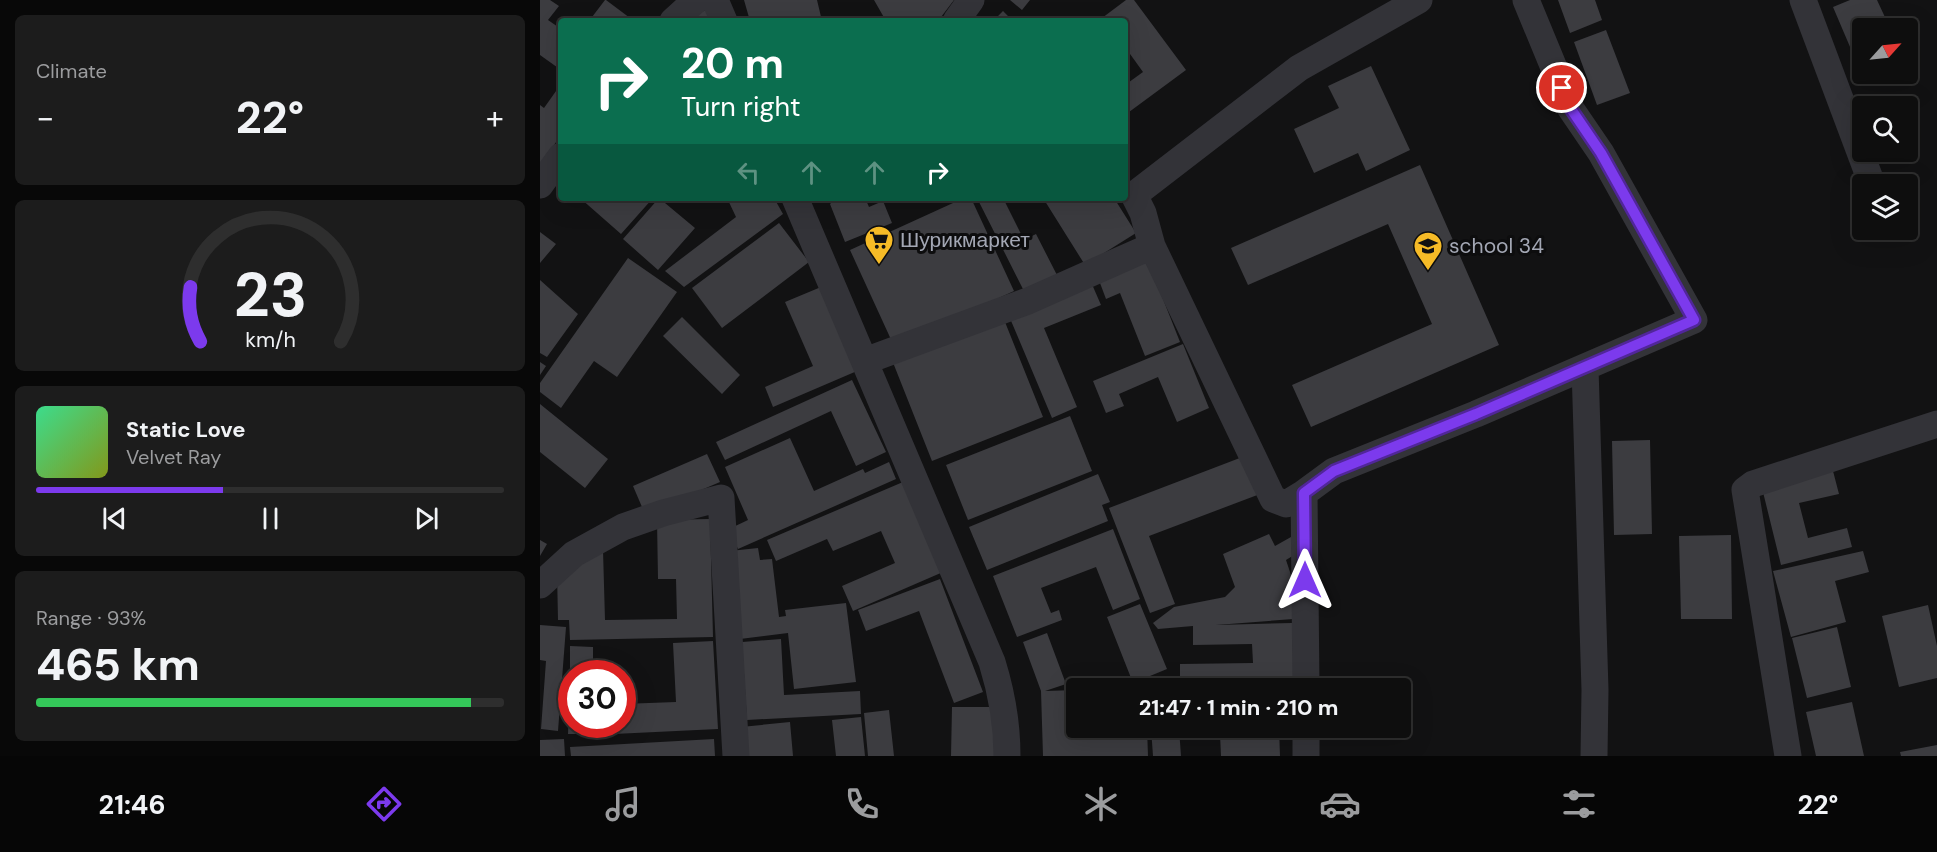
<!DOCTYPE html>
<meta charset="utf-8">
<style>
:root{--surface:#0e0e0e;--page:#1c1c1c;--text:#f1f3f6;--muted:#9b9c9e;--line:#2e2e2e;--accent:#7c3aed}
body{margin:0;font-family:"DM Sans",sans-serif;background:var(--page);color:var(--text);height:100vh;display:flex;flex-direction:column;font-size:22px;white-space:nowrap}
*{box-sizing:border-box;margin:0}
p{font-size:20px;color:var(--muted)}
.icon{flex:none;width:33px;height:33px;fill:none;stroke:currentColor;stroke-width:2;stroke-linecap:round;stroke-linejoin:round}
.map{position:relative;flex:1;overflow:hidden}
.details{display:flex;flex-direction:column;gap:15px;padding:15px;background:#080808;width:540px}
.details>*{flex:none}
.banner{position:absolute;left:18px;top:18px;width:570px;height:183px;border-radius:6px;box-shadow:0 6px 24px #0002,0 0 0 2px var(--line);background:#0b6e4f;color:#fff;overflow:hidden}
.needle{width:39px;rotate:63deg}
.controls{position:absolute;left:1312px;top:18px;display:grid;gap:12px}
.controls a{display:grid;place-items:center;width:66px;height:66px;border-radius:6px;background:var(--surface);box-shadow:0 6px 24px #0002,0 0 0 2px var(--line);font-size:30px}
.speed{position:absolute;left:18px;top:660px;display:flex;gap:12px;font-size:30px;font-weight:700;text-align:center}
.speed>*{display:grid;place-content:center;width:78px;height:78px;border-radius:50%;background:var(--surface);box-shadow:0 6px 24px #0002,0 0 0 2px var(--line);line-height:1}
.speed .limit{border:9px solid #d22;background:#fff;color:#111}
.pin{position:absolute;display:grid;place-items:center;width:51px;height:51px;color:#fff;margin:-26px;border:3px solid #fff;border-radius:50%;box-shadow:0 2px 6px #0007}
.me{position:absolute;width:66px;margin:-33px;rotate:0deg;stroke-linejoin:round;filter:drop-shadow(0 0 4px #0008)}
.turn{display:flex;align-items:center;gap:21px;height:126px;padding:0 24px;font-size:27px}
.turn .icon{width:78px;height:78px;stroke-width:2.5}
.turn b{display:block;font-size:42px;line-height:51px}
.lanes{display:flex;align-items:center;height:57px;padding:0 24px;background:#0003;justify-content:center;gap:30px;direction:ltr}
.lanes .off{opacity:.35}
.big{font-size:45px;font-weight:700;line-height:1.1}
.details .tile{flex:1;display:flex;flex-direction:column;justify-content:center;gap:9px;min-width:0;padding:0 21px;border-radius:9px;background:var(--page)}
.details .dial{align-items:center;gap:0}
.dial svg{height:156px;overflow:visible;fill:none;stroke:var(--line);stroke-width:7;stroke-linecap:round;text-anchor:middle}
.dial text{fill:var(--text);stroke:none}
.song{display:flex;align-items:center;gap:18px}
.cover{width:72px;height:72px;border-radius:9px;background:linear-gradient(135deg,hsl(150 70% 55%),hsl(70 70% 35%))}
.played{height:6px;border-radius:3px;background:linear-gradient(90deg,var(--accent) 40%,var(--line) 40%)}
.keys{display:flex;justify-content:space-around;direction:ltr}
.heat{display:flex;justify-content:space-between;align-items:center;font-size:33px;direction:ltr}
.charge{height:9px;border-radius:4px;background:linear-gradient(90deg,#34c759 93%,var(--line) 0)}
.trip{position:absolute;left:526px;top:678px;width:345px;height:60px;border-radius:6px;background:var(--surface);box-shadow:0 6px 24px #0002,0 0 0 2px var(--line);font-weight:700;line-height:60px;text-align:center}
.tab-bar{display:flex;height:96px;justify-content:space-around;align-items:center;background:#060606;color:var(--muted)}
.tab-bar .icon{width:42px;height:42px}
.tab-bar .on{color:var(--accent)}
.tab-bar b{font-size:27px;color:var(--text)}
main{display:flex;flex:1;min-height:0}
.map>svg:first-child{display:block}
.building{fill:#3c3c40}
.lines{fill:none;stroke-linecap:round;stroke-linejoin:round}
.street{stroke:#333338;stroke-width:27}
.route-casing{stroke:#51269a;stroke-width:15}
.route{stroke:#7c3aed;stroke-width:10}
.labels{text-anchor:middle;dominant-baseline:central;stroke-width:6;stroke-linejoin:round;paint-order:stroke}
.poi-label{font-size:21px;fill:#a3a7b4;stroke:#0d0d0e;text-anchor:start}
</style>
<main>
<section class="details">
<div class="tile"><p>Climate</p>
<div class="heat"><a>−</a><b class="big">22°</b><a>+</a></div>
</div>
<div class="tile dial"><svg viewBox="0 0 100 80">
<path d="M14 69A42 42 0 1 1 86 69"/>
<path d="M14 69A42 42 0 0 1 9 41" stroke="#7c3aed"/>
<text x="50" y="56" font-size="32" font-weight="700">23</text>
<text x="50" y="72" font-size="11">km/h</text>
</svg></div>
<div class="tile">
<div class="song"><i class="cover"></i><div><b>Static Love</b><p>Velvet Ray</p></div></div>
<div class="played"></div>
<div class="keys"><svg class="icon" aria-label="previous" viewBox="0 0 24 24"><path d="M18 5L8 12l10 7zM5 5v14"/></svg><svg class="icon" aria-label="pause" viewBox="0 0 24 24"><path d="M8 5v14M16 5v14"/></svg><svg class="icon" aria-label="next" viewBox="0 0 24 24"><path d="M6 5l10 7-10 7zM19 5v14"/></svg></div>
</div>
<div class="tile"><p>Range · 93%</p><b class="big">465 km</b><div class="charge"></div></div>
</section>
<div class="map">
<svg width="1397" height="756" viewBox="0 0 1397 756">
<rect width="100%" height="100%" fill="#121213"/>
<path class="building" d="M0 0H10L19 6 8 20 21 29V70L0 55Z
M65 0H66L94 21H49Z
M204 0H277L282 21H210Z
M334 0H414L398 21H346Z
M470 0H490L482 10Z
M586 0H594L646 70 585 115V85L603 72 585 47V21H558Z
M1018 0H1055L1062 20 1030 33Z
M1310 0H1337L1350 28H1323V66L1319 68 1293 7Z
M176 3 182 21H148Z
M463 11 473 21H453Z
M1066 30 1090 93 1057 105 1034 42Z
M831 66 870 150 826 171 818 153 774 173 754 129 799 108 788 86Z
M21 84V135L0 165V105L4 108Z
M880 165 959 345 771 427 752 385 892 324 848 224 708 285 691 248Z
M40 198H113L81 234Z
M119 198 155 228 118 270 83 239Z
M187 198H234L243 214 144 287 125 271 196 217Z
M296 198H325L329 207 343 201 352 223 305 242 290 204Z
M424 198H431L474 291 354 346 310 250Z
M437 198H463L484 240 496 234 519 279 486 295Z
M503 198H574L596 233 545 265Z
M239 223 269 262 182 328 152 288Z
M0 232 16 244 0 263Z
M606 256 640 342 605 356 580 293 566 299 557 275Z
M88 258 137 292 77 377 54 361 21 408 0 392V383Z
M0 280 38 314 7 357 0 353Z
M551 282 561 305 504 328 537 407 512 418 469 316Z
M281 287 317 371 233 407 225 387 273 366 245 302Z
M142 317 200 375 182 394 123 336Z
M463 317 503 417 392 461 352 360Z
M643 344 669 408 637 422 618 377 579 394 584 406 566 413 553 381Z
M0 362 6 366 0 375Z
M312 380 346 452 316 466 291 411 185 460 176 442Z
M0 404 68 459 45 488 0 452Z
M530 416 552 471 428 520 406 465Z
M250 438 274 491 323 469 325 473 349 462 356 479 198 549 189 529 208 520 185 467Z
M1110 440 1112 534 1074 535 1072 441Z
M167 454 180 482 105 514 93 486Z
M705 456 720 494 609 536 635 604 610 613 569 508Z
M1293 471 1299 494 1259 503 1268 538 1307 528 1312 547 1241 565 1222 488Z
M558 474 570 502 562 505 568 521 447 570 429 527Z
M363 482 403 572 313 611 302 586 355 563 341 531 293 551 287 539 236 561 227 540Z
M170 519 173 637 30 640 29 620H18L17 572 63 550 65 620 137 619 136 579H118L117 520Z
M573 529 600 599 573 610 556 567 501 588 511 613 519 610 522 620 477 637 453 576Z
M729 534 735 546 751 537 759 552 746 560 752 578 753 619 676 625 752 623 754 688H640V664L713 663 712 644 653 645V626L618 629 613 623 634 607 685 597 695 587 683 554Z
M1191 535 1192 619H1141L1139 536Z
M0 540 7 544 0 556Z
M218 548 220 560 232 559 239 617 246 616 245 610 306 603 316 682 254 689 248 633 200 639 190 551Z
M1323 551 1329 572 1295 581 1306 622 1251 637 1233 571Z
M400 579 443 692 414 703 379 611 326 631 318 610Z
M600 604 627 669 593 683 567 617Z
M1388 605 1397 646V678L1359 687 1342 616Z
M0 625 26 627 18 731 1 729 6 661 0 660Z
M1297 627 1311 687 1267 698 1252 638Z
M507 633 526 684 505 691 537 690V728H607L608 756H503L501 691 483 642Z
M241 639 244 695 320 691 321 714 207 720 202 642Z
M173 641 178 729 74 734V724H82V704L136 702 133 643Z
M30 646 53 647V674H30Z
M30 679H32V724H61V734H28Z
M1312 702 1324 756H1276L1266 712Z
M412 707H455L454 756H411Z
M349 710 354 756H328L324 713Z
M321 717 325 756H296L292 720Z
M250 722 253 756H204L201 727Z
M611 728H639L641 756H613Z
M643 728H739L740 756H681L680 734 644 735Z
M24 739 25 756H0V740Z
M174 739 175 756H31L30 747Z
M1397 745V756H1361L1360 752Z"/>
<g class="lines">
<path class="street" d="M175 0 184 21
M1263 0 1332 184
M133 21 156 0
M416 21 431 0
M0 185 21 156
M255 198 452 662C462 694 467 723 467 756
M612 246 733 499 746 504 764 493 794 471 936 414 1154 320 1061 153 1031 109 986 0
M325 361 488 301 612 246 603 213 594 195 759 68 879 0
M1045 368 1055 690 1054 756
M764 493 766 688
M0 585 34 554 83 527 123 513 181 498 196 756
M766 728V756
M1248 756 1205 490 1213 484 1397 424"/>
</g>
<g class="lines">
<g class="route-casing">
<path id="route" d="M765 580 764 493 794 471 936 414 1154 320 1061 153 1031 109 1022 88"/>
</g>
<use href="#route" class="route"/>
</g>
<defs>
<g id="supermarket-pin" transform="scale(1.5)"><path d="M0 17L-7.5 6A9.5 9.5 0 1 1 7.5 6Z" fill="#f6bb27" stroke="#0d0d0e"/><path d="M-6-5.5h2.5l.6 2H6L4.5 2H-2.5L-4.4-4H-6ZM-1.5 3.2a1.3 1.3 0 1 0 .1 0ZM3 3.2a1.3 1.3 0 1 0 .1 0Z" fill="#111"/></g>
<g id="school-pin" transform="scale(1.5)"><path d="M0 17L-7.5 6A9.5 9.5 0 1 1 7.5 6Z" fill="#f6bb27" stroke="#0d0d0e"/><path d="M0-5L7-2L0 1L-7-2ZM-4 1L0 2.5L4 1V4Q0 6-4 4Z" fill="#111"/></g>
</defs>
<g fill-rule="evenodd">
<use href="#supermarket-pin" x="339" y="240"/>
<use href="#school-pin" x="888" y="246"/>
</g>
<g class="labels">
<g class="poi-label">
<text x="360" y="240">Шурикмаркет</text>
<text x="909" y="246">school 34</text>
</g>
</g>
</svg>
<div class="controls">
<a><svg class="needle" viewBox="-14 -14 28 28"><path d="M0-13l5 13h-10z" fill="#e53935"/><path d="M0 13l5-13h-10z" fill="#9b9c9e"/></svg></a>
<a><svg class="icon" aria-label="search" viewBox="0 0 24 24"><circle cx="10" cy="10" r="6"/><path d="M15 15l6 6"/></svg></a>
<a><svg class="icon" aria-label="layers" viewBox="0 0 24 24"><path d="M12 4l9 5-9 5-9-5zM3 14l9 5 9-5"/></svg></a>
</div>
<div class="speed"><div class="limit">30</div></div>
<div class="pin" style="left:1022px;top:88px;background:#d93025"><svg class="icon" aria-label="arrive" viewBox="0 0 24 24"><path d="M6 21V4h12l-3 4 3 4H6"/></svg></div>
<svg class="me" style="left:765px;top:580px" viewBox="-20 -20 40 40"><path d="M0-17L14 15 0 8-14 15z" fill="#7c3aed" stroke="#fff" stroke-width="4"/></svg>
<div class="trip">21:47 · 1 min · 210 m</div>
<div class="banner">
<div class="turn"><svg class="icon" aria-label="right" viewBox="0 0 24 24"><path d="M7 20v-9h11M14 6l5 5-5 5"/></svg><div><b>20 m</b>Turn right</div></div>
<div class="lanes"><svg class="icon off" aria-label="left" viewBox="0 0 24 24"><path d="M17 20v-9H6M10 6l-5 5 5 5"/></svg><svg class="icon off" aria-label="ahead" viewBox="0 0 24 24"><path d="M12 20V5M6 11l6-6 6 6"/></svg><svg class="icon off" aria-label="ahead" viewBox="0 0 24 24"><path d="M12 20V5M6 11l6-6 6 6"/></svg><svg class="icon" aria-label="right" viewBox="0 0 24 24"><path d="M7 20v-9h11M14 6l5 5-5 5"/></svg></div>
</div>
</div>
</main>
<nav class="tab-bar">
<b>21:46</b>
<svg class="icon on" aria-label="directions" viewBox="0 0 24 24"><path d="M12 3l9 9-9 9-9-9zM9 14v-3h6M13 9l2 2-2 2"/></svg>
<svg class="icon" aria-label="music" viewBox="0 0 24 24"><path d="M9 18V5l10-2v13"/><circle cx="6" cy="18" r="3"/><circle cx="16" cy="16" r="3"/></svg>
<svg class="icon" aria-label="phone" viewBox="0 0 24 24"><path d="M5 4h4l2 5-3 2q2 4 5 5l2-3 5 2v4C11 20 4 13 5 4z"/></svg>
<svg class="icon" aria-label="climate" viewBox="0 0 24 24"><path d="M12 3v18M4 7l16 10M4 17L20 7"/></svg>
<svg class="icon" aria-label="car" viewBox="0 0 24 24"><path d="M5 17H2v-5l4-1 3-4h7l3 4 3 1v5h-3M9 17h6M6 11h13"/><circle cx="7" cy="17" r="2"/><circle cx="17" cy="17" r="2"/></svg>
<svg class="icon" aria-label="filters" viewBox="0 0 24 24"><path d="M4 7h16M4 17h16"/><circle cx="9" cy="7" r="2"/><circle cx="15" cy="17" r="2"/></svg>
<b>22°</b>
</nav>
